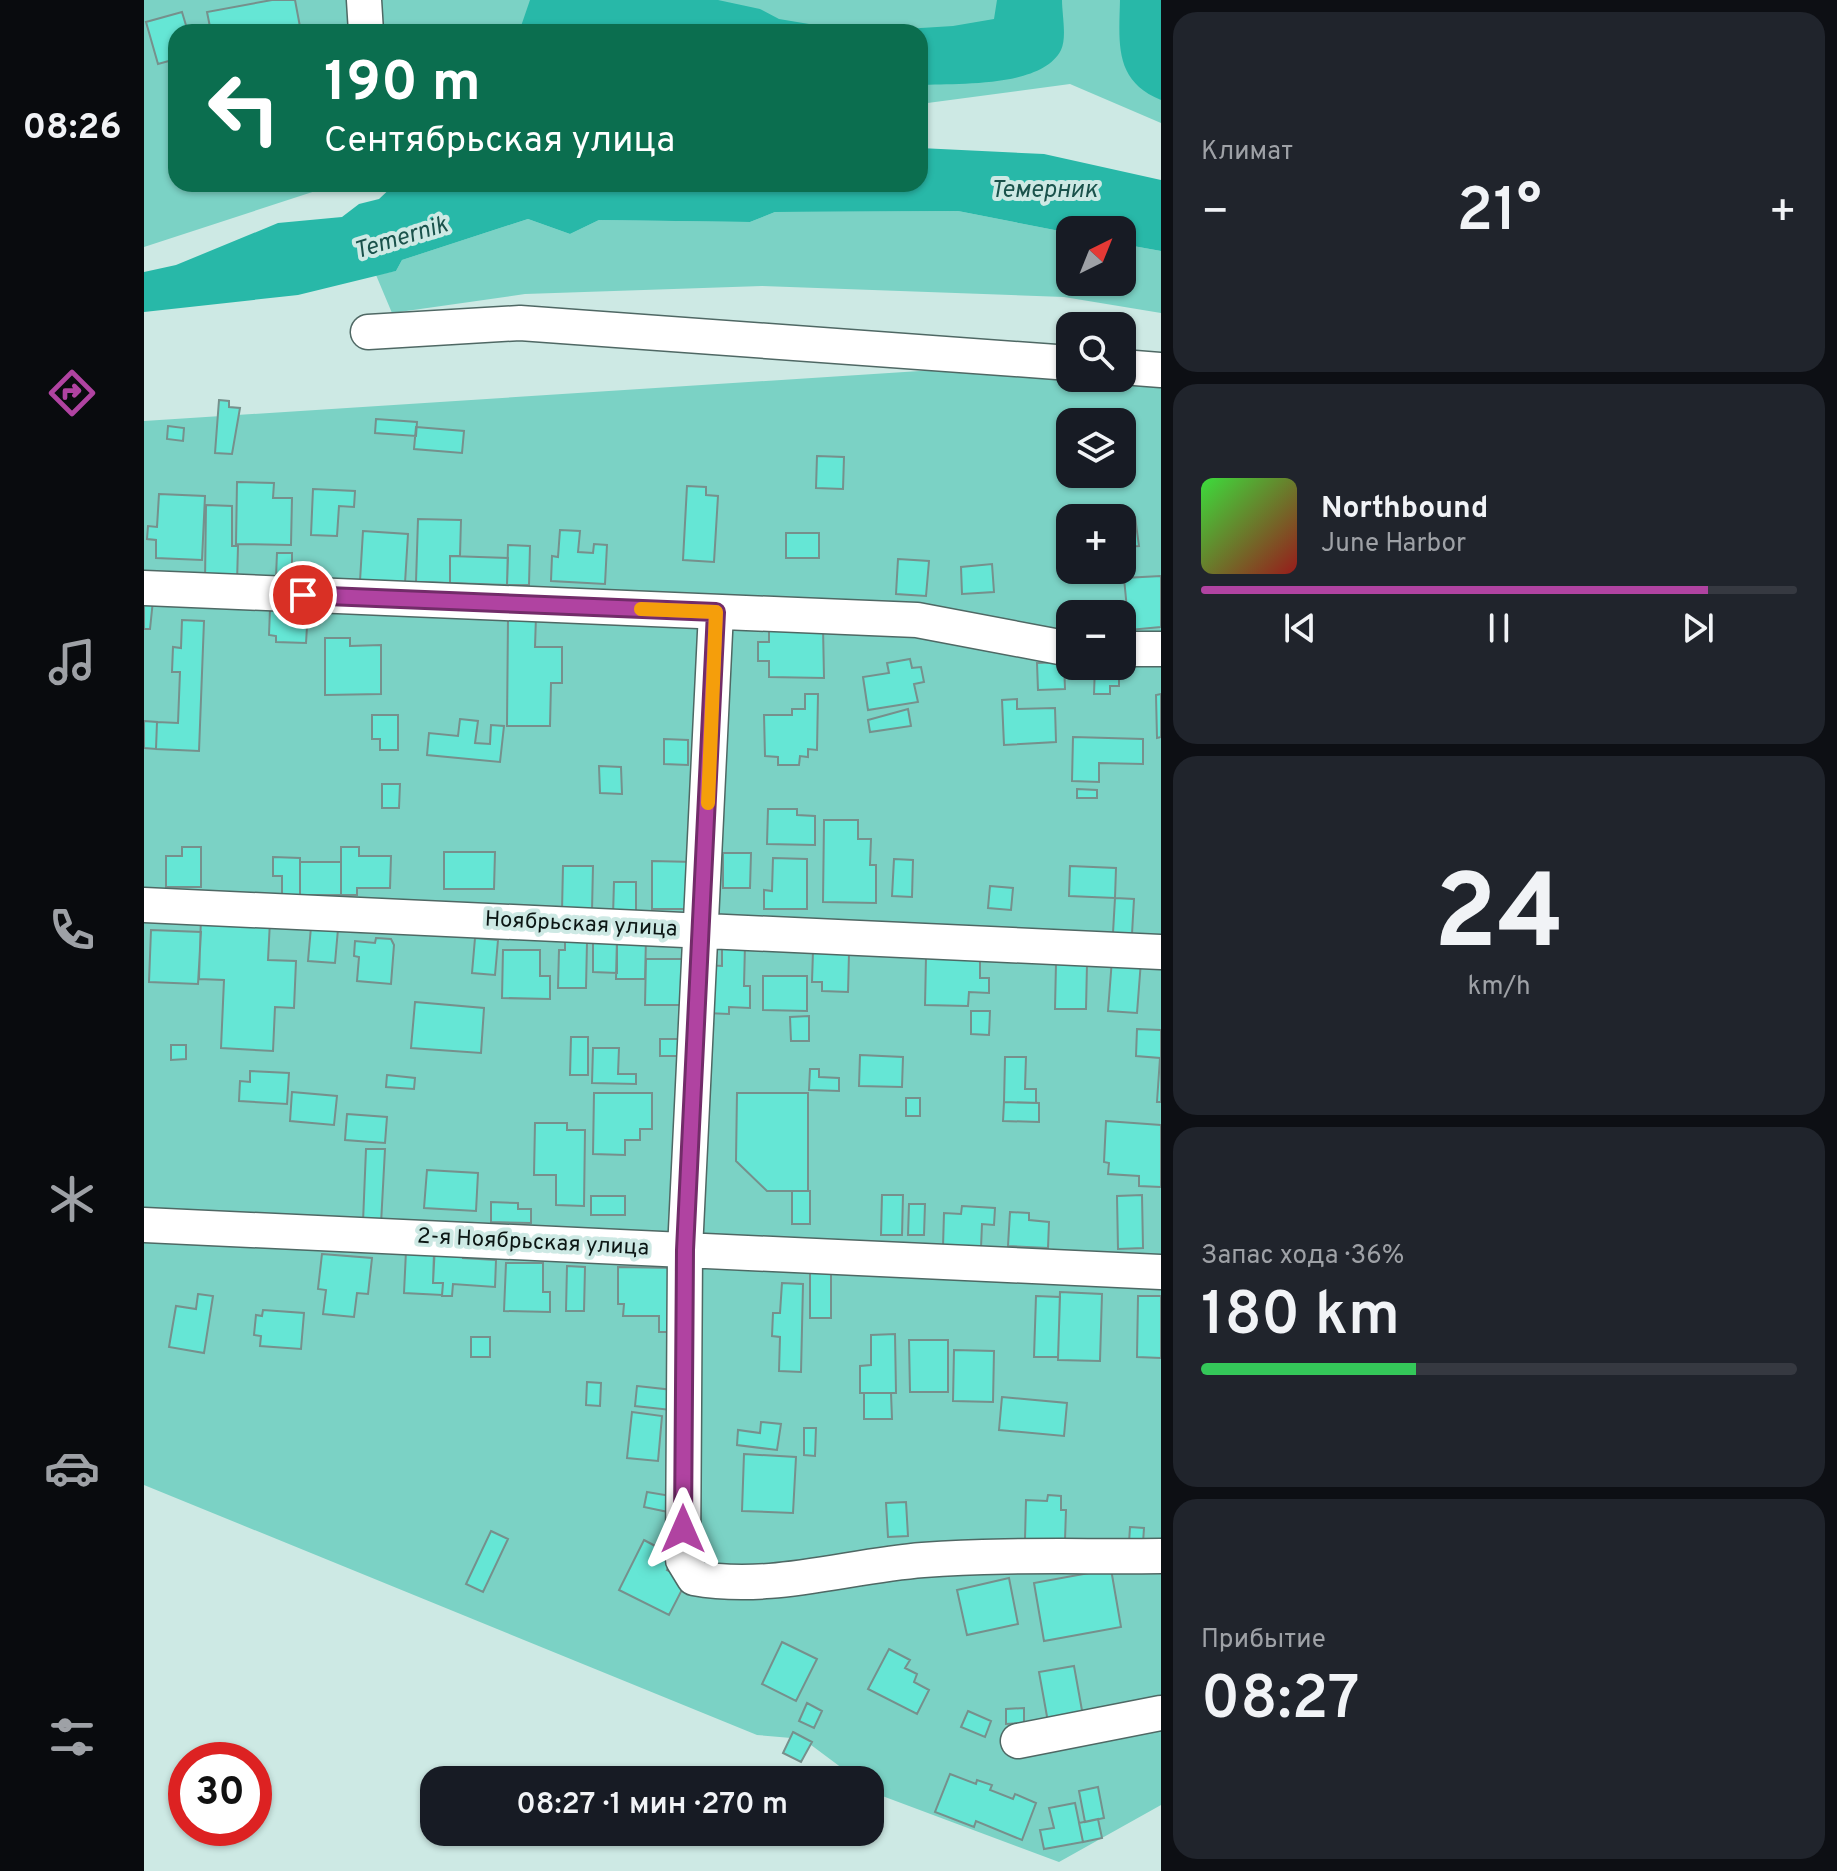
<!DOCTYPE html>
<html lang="ru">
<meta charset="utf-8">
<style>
:root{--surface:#171b24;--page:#20242c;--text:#f1f3f6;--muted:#9ea1a6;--line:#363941;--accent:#b043a1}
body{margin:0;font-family:Overpass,sans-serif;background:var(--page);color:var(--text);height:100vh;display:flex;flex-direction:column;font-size:30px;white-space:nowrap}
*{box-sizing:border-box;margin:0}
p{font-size:26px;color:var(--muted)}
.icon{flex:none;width:44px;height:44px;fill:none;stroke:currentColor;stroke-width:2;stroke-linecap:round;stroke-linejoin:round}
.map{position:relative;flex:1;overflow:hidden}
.drawer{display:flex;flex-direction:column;gap:12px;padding:12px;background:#0d0f14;width:676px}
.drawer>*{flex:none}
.hud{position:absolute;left:24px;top:24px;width:760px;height:168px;border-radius:24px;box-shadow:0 2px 6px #0004;background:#0b6e4f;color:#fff;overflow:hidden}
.needle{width:52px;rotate:43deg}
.tools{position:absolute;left:912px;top:216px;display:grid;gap:16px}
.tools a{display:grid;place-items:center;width:80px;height:80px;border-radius:16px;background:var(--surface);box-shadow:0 2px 6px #0004;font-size:40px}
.speed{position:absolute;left:24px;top:1742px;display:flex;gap:16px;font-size:40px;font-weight:700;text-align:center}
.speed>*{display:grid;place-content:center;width:104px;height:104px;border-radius:50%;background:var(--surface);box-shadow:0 2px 6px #0004;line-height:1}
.speed .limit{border:12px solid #d22;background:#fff;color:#111}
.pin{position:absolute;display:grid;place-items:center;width:68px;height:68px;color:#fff;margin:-34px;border:4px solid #fff;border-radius:50%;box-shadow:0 2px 8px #0007}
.me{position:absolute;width:88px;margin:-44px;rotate:0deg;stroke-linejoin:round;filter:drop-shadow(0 0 6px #0008)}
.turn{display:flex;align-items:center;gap:28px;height:168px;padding:0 24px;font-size:36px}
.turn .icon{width:104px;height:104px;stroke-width:2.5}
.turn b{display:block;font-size:56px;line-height:68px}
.big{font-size:60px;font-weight:600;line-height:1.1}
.drawer .widget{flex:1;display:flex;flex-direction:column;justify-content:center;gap:12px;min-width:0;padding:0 28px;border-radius:24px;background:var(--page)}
.drawer .dial{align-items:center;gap:0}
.dial b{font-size:104px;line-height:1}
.song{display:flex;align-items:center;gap:24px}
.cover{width:96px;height:96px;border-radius:12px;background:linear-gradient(135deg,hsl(120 70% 55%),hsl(0 70% 35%))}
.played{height:8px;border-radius:4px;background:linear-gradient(90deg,var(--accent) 85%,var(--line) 85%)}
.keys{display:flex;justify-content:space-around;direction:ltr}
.heat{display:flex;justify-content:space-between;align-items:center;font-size:44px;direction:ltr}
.charge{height:12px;border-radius:6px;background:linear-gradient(90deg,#34c759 36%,var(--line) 0)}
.trip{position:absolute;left:276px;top:1766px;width:464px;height:80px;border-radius:24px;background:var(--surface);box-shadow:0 2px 6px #0004;font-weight:600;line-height:80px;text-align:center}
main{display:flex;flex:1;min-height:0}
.tabs{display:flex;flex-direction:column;width:144px;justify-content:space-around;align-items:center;background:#090b0e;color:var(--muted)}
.tabs .icon{width:56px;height:56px}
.tabs .active{color:var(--accent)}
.tabs b{font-size:36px;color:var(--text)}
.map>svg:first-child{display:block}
.green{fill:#7bd2c5;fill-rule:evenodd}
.water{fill:#28b8a8}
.building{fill:#65e6d5;stroke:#76908c;stroke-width:2}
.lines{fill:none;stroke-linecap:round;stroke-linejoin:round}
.minor-casing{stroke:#4f6864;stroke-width:37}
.minor{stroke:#fff;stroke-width:34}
.route-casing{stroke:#722c69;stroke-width:20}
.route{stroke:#b043a1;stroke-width:14}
.slow{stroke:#f59e0b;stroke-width:14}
.labels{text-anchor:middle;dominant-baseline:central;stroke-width:8;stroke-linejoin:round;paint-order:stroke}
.street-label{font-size:22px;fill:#0c1614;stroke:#cde9e4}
.water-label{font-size:24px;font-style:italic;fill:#1a524b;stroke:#cde9e4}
</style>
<main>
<nav class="tabs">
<b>08:26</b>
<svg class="icon active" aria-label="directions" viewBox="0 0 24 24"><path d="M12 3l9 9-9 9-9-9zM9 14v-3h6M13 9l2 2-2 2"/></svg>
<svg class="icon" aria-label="music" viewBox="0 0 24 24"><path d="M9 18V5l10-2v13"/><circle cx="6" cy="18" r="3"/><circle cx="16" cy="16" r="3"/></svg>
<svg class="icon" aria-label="phone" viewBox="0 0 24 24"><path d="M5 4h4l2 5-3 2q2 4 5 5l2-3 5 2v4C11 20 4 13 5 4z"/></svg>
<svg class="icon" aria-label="climate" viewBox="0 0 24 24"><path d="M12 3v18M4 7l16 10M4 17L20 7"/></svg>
<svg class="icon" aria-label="car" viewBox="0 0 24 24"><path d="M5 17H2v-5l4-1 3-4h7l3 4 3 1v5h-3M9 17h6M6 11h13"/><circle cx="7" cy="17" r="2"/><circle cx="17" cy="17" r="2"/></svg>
<svg class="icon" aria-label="filters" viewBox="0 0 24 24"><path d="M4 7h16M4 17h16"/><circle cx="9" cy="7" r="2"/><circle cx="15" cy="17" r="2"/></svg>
</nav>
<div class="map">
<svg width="1017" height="1871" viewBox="0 0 1017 1871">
<rect width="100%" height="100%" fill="#cde9e4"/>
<path class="green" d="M0 0H1017V123L926 84 776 104V32H32V184H193L0 247Z
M814 211 926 233V282H978V244L1017 251V313L920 297 618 286 381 294 248 313 232 275 252 271 258 260 384 219 426 234 455 220 606 222 631 212Z
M822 368 1017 384V1805L915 1862 733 1794 726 1789V1780H714L659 1739 613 1735 0 1485V421ZM926 422H978V474H926ZM926 518H978V570H926ZM926 614H978V666H926Z"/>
<path class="water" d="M386 0H574L616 9 635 19 713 32 809 26 850 19 853 0H918C918 14 923 38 917 50 898 88 813 83 776 85V32H375Z
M976 0H1017V100C970 81 975 44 976 0Z
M776 148 900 154 1017 180V251L978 244V230H926V233L814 211 631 212 606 222 455 220 426 234 384 219 258 260 252 271 154 295 0 312V272L32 265 134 223 198 217 215 204 235 199 251 184H776Z"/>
<path class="building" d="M128 0H151L157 32H67L63 12Z
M38 12 44 32H32V59L14 64 2 22Z
M75 400 85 401V407L96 408 88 454 71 453Z
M232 419 273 422 272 436 231 433Z
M24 426 40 428 39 441 23 439Z
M272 427 320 431 318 453 270 449Z
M673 456 700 457 699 489 672 488Z
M93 482 130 483 129 498H148L147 545 92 544Z
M543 486 562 487V495L574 496 570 562 539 560Z
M169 489 211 491 210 507 195 506 193 536 167 535Z
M15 494 61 496 58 560 12 558V540L3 539 4 526 13 527Z
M62 505 88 506V546H94L93 583 61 582Z
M991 517 995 546 978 547V518Z
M274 519 317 520 316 556H306V583L272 582Z
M416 530 436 531 434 552 449 553 450 544 463 545 461 584 407 581 408 556 414 557Z
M219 531 264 534 261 583 216 581Z
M642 533H675V558H642Z
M364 545 386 546 385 585H363Z
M133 553H148V577H132Z
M306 556 364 558 363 585 306 583Z
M754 559 785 561 782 596 752 594Z
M848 564 850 592 818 594 817 567Z
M1017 576V627L985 630 980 578Z
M0 600H9L6 629H0Z
M126 609 164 610 162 643 132 642V636L125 635Z
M392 616 391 647H418V683H407L406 726H363L364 617Z
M38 620 60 621 55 751 12 749 13 722 34 723 36 672H28L29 647 37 648Z
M625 627H679L680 678 625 677V661H614V642H625Z
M181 638H206V646L237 645V694L181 695Z
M766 659 768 668 777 667 780 682 770 684 774 702 724 710 719 677 745 673 743 663Z
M920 662 921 689 894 690 893 663Z
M951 666H975V686H966V694H950Z
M661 694H674L673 750 664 749V757L656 756 655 765H634V757L621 756 620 715H648V709H661Z
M1017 694V737L1013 738 1012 695Z
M873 699V709L911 708 912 742 860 745 858 700Z
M764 709 767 726 726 732 724 720Z
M228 715H254V750H236V739H228Z
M316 719 334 721 331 743 346 744 347 725 360 726 356 762 283 755 285 733 314 736Z
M0 721 13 722 12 749 0 748Z
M929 737 999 739V764L955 763V782L928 781Z
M520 739 544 740V765L520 764Z
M455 766 477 767 478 794 456 793Z
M238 784H256L255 808H238Z
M933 789 953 790V798H933Z
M624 809H653V815L671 816V845L623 844Z
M680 820H714V839H727L726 865H732V903L679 902Z
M38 847H57V887H22V856H38Z
M197 847H215V856H247L246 888H213V895H197Z
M300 852H351L350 889H300Z
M579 853H607L606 888H579Z
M129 857 156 858V895H138V876H129Z
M629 858 663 859V909H620V890L628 891Z
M750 859 769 860 768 897 748 896Z
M508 861 550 862V909H508Z
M156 862H197V895H156Z
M419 866H449L448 911H418Z
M926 866 972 868 971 898 925 896Z
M470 882H492V916H469Z
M846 886 869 888 867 910 844 908Z
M971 898 990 899 988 934 969 933Z
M57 917 126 921 124 960 152 961 150 1008 131 1007 129 1051 77 1048 80 980 55 979Z
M167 927 194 929 191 963 164 961Z
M7 930 57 932 54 984 5 982Z
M232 938 247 939 250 945 247 984 213 981 215 957 210 956 211 941 231 943Z
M331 938 354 940 351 975 328 973Z
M473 938H502L501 979H472Z
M449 940 473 941V973L449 972Z
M421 942H443L442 988H414L415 950H421Z
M578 943 601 944 600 986H606V1008L585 1007V1014L562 1013 563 965 578 966Z
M359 950H396V976H406V999L358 998Z
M669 951 705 953 704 992 678 991V982H668Z
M782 957 836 958V978H845V993L825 992 824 1006 781 1005Z
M502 959H545V1005H501Z
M968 959 997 961 993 1013 964 1011Z
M912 963 943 964 942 1009H911Z
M619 976H663V1011L619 1010Z
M271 1002 340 1008 337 1053 267 1048Z
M827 1011H846L845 1035 827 1034Z
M665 1016V1041H647L646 1017Z
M993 1029 1017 1030V1102H1013L1016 1058 992 1056Z
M427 1037H444V1075H426Z
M516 1039H536V1056H516Z
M27 1045H42V1059L27 1060Z
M449 1048H475L474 1074H492V1084L448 1083Z
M716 1055 759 1057 758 1087 715 1086Z
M861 1057H882L881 1089H892V1103L860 1102Z
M666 1069H675V1077L695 1078V1091L665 1090Z
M106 1071 145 1073 143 1104 95 1101 96 1081 106 1082Z
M243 1075 271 1078 270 1089 242 1087Z
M148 1092 193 1096 190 1125 146 1121Z
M450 1093H508V1129H496V1140H481V1155L449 1154Z
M593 1093H664V1191H623L592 1161Z
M762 1098H776V1116H762Z
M860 1102 895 1103V1122L859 1121Z
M203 1114 243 1117 241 1143 201 1140Z
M962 1121 1017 1125V1187L995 1186V1176L964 1174 965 1163 960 1162Z
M391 1123H423V1130H441L440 1206 412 1205V1175H390Z
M222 1149H241L237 1224 219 1222Z
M283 1170 334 1173 332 1211 280 1208Z
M648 1191H666V1224H648Z
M738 1195H759L758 1235H737Z
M998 1195 999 1248 974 1249 973 1196Z
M447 1196H481V1215H447Z
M347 1202 374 1203V1209H387V1223L347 1222Z
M765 1204H781L780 1235H764Z
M818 1206 851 1208 850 1225 838 1224 837 1248 799 1247 800 1213 817 1214Z
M866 1212 885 1213V1220L905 1222 904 1248 864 1246Z
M291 1245 319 1247V1258L352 1260 351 1287 309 1284 308 1296H298L299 1283H289Z
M262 1251 290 1253 289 1283H299L298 1295 260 1293Z
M178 1254 228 1258 224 1294 213 1293 210 1317 179 1314 182 1290 174 1289Z
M362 1263H399V1292H406V1312L360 1311Z
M423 1266 441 1267 440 1311H422Z
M474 1267 533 1268 532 1332H515V1316H479L480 1304H474Z
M666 1271H687V1318H666Z
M638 1283 659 1284 657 1372 635 1371 636 1337 628 1336 629 1313H636Z
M916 1292 958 1294 956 1361 914 1360Z
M54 1294 69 1296 60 1353 25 1347 32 1306 52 1309Z
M892 1296 916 1297 914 1357H890Z
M994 1296H1017V1358L993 1357Z
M119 1310 160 1313 157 1349 116 1346 117 1336 110 1335 112 1315 118 1316Z
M751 1334 752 1393H716V1366L727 1365V1335Z
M327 1337H346V1357H327Z
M765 1340H804V1392H766Z
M810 1350 850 1351 849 1402 809 1401Z
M443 1382 457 1383 456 1406 442 1405Z
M493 1386 529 1390 527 1410 491 1406Z
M720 1393H747L748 1419H720Z
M858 1397 923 1403 920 1436 855 1430Z
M488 1412 518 1416 514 1461 483 1458Z
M617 1422 637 1424 633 1450 593 1445 594 1430 616 1433Z
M660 1428H672L671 1456 660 1455Z
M600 1454 652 1457 649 1513 598 1511Z
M503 1492 527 1496 524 1512 500 1507Z
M904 1495 917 1496V1510H922L921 1540 881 1539 882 1500 903 1501Z
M762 1502 764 1536 744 1537 742 1503Z
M986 1527 1000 1528 999 1543H985Z
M347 1531 364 1539 339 1592 322 1584Z
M500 1540 530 1556 523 1570 543 1580 525 1615 475 1590Z
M967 1569 977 1627 900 1641 890 1583Z
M865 1578 874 1624 823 1635 813 1590Z
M638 1642 673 1659 652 1701 618 1684Z
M745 1649 766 1660 761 1668 773 1674 770 1682 785 1690 773 1714 724 1689Z
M930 1666 939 1716 904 1722 895 1672Z
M663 1703 678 1711 670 1728 655 1721Z
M880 1708V1723L862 1724V1709Z
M824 1711 847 1721 841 1737 817 1727Z
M649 1732 668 1742 657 1762 639 1753Z
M806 1774 832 1784 833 1780 848 1785 846 1790 869 1799 871 1794 892 1803 878 1840 832 1821 830 1827 791 1812Z
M954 1787 960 1818 941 1822 935 1791Z
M931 1803 939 1842 900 1849 896 1830 910 1828 905 1808Z
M954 1819 958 1838 939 1842 935 1823Z"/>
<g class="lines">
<g class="minor-casing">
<path id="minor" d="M220 0 222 32
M224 332 376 323 926 363
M978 367 1017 370
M0 588 773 620 926 649
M572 612 541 1250 539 1560 550 1578C627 1592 702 1566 779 1560 858 1554 938 1557 1017 1556
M978 649H1017
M0 905 1017 952
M0 1225 1017 1272
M874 1741 1017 1713"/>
</g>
<use href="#minor" class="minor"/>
</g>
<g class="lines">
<g class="route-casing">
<path id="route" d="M159 595 572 612 541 1250 539 1529"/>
</g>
<use href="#route" class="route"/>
<path class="slow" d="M497 609 572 612 564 803"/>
</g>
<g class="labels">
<g class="street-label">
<text transform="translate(437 925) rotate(3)">Ноябрьская улица</text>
<text transform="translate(389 1243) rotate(3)">2-я Ноябрьская улица</text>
</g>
<g class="water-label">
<text x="900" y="191">Темерник</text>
<text transform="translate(257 239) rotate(-17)">Temernik</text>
</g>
</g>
</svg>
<div class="tools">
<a><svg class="needle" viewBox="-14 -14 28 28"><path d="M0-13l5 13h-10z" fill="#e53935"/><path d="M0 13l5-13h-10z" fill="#9ea1a6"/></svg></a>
<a><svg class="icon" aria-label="search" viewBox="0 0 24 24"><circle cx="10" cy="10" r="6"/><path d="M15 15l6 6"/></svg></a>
<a><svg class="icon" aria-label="layers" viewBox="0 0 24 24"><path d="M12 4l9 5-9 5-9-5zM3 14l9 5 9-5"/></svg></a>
<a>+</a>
<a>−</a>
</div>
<div class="speed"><div class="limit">30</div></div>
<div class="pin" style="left:159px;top:595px;background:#d93025"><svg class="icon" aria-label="arrive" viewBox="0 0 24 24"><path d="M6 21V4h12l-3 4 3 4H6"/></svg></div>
<svg class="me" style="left:539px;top:1529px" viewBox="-20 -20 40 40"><path d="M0-17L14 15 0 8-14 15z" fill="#b043a1" stroke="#fff" stroke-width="4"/></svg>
<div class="trip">08:27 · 1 мин · 270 m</div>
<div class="hud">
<div class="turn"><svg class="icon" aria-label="left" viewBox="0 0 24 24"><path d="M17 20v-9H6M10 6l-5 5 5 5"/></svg><div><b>190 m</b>Сентябрьская улица</div></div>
</div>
</div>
<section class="drawer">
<div class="widget"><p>Климат</p>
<div class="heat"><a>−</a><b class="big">21°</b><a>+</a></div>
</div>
<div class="widget">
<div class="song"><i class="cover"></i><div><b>Northbound</b><p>June Harbor</p></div></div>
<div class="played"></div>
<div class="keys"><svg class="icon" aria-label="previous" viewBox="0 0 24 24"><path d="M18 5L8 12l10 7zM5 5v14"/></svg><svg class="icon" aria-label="pause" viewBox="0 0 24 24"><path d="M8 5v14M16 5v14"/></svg><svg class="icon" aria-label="next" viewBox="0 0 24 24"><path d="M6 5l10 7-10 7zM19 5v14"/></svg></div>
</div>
<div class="widget dial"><b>24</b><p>km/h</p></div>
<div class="widget"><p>Запас хода · 36%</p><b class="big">180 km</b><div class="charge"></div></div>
<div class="widget"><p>Прибытие</p><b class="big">08:27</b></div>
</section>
</main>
